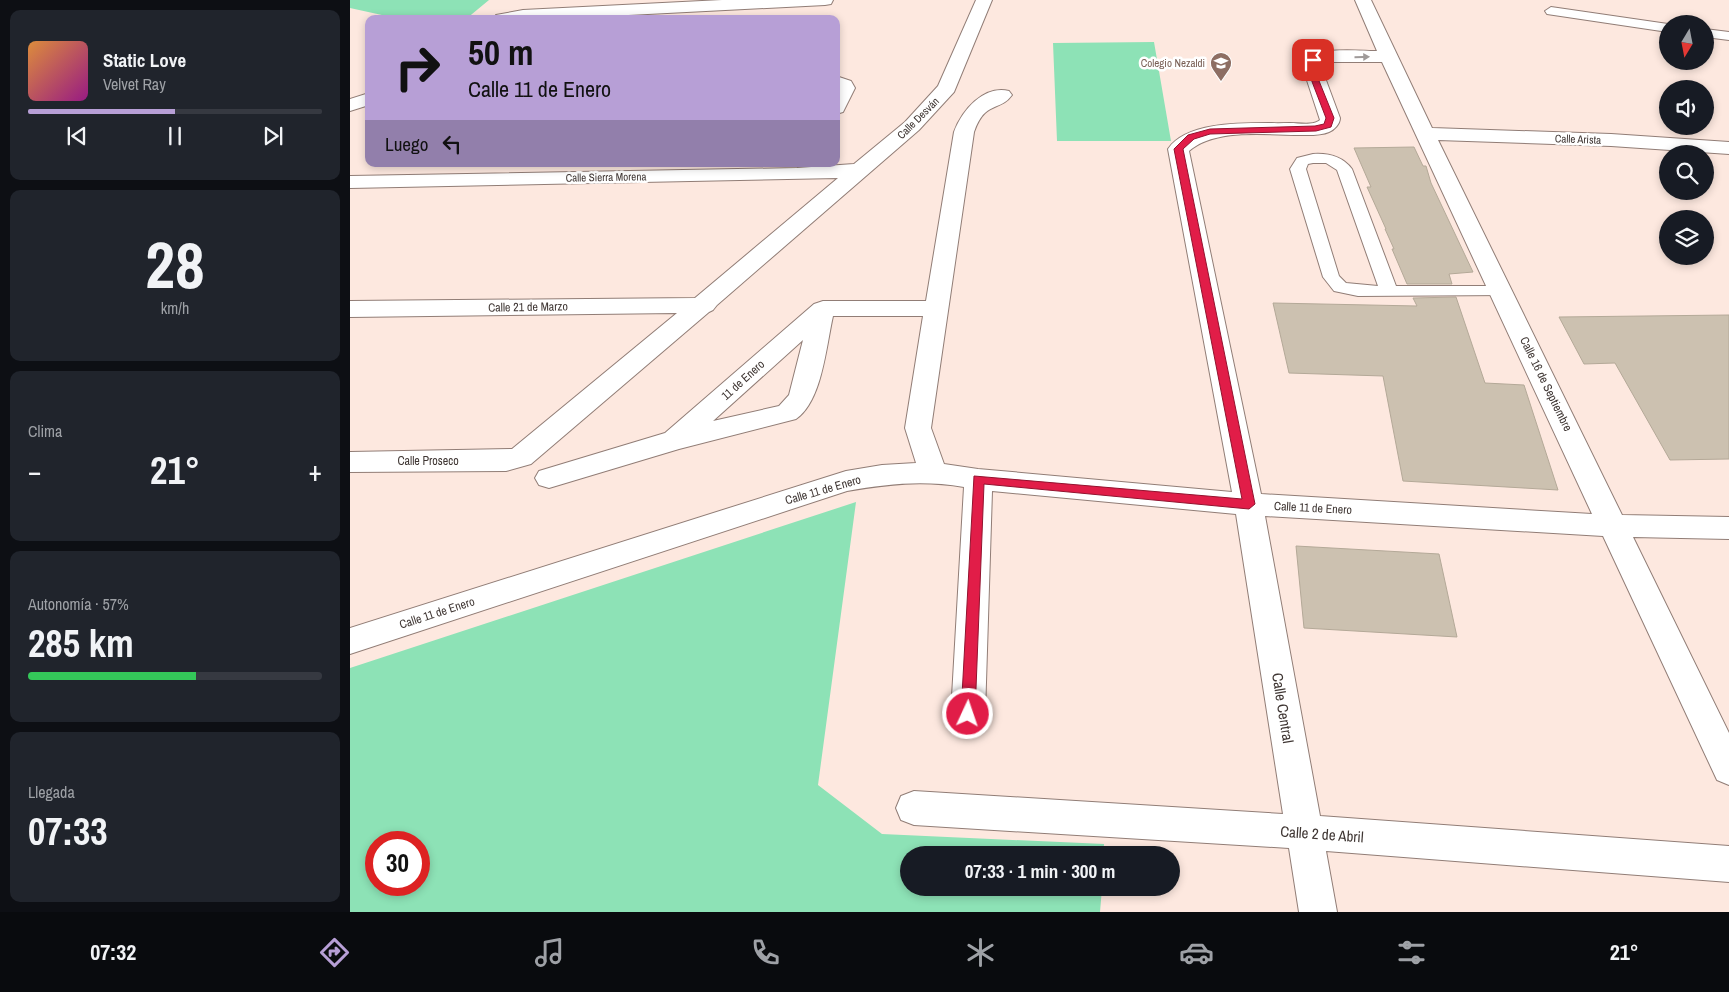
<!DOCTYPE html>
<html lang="es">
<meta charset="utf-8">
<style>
:root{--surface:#171b24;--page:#20242c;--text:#f1f3f6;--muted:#9ea1a6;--line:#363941;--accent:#b79fd6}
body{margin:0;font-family:"Archivo Narrow",sans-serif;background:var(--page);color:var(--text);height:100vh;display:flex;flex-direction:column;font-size:19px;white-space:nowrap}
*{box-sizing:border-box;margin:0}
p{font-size:16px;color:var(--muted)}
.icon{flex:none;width:28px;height:28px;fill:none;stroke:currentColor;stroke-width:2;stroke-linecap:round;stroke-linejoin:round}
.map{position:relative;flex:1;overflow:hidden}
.panel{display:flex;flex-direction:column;gap:10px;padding:10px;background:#0d0f14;width:350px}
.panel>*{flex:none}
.hud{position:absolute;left:15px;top:15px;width:475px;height:152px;border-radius:10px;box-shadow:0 2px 8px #0003;background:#b79fd6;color:#111;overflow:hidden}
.needle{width:32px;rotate:190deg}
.controls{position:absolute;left:1309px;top:15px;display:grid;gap:10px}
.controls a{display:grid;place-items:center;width:55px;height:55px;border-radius:50%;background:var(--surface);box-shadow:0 2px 8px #0003;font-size:25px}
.speed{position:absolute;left:15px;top:831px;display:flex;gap:10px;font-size:25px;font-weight:700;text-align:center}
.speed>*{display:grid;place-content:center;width:65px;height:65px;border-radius:50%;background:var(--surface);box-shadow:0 2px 8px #0003;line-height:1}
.speed .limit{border:8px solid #d22;background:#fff;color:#111}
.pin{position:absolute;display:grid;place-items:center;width:42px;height:42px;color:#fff;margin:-21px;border-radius:10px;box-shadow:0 2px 8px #0006}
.me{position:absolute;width:55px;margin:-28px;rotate:3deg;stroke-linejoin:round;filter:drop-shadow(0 0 4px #0008)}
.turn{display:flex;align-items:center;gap:18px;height:105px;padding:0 20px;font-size:22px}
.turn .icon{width:65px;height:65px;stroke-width:2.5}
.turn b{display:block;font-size:35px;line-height:42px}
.then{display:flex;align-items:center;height:48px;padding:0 20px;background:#0003;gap:10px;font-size:19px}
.big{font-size:38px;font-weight:700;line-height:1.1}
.panel .tile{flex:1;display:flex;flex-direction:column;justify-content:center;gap:8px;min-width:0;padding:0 18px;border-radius:10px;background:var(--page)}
.panel .dial{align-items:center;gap:0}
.dial b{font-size:65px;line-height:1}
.song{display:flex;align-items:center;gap:15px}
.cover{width:60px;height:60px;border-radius:8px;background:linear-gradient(135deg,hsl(30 70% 55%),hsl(310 70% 35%))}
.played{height:5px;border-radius:2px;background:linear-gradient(90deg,var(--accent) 50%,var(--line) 50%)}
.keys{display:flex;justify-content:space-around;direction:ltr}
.heat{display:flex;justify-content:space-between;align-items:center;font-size:28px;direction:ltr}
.charge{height:8px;border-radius:4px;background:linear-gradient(90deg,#34c759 57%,var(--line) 0)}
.trip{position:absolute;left:550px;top:846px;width:280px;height:50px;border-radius:25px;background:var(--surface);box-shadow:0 2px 8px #0003;font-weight:700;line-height:50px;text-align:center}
.tabs{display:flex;height:80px;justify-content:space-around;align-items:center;background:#090b0e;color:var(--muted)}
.tabs .icon{width:35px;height:35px}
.tabs .on{color:var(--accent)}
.tabs b{font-size:22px;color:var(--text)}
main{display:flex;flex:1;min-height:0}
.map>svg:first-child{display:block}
.green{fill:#8de2b6;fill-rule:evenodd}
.building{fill:#ccc1b0;stroke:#b4a998}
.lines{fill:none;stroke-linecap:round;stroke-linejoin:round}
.lane-casing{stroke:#917d76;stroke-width:2}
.street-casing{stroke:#917d76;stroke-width:2}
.lane{fill:#fff;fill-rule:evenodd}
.street{fill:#fff;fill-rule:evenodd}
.oneway{fill:#9f9a99}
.route{fill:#e11d48;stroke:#92132f}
.labels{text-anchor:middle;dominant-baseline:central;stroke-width:5;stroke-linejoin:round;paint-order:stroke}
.far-education-label{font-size:11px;fill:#785e54;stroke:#fff;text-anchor:end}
.far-street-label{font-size:11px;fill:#3f3633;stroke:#fff}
.street-label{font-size:12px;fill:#3f3633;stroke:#fff}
.near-street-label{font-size:15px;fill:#3f3633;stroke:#fff}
</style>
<main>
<section class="panel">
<div class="tile">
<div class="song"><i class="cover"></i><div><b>Static Love</b><p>Velvet Ray</p></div></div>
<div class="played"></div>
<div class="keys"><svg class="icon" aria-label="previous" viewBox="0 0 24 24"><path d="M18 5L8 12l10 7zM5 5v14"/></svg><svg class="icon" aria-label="pause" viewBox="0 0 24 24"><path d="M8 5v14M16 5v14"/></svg><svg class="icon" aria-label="next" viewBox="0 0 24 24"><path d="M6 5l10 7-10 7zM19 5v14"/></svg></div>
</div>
<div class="tile dial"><b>28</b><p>km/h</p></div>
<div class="tile"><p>Clima</p>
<div class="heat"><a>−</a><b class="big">21°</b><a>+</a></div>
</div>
<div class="tile"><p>Autonomía · 57%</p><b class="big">285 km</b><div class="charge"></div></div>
<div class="tile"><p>Llegada</p><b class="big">07:33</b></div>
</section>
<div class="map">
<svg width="1379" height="912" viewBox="0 0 1379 912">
<rect width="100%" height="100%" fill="#fde8df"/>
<path class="green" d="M0 0H139L116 19H50L0 8Z
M804 42 821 141H707L703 43Z
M506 502 468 785 532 834 754 844 753 855H559V888H752L750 912H0V668ZM26 842H69V885H26Z"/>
<path class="building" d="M1064 147 1073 166H1076L1081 183 1123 272 1099 274 1102 284H1057L1042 249H1044L1035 229H1036L1017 187H1021L1004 148Z
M1106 297 1135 383 1174 385 1208 490 1053 481 1033 376 939 373 923 303 1067 306 1063 298Z
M1379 315V459L1320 460 1265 363 1234 364 1209 317Z
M946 546 1089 554 1107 637 954 628Z"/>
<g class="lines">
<g class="lane-casing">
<path id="lane" d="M1201 7 1318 24V32L1197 14 1195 11Z
M1355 29 1379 32V40L1355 37Z
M963 154C978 153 992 156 1002 169L1046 286H1152L1158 287 1161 291 1158 295 1008 296 984 291 973 277 940 169 947 158ZM963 163H976L987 170 1028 286 996 283 989 276 956 169 958 164Z"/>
</g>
<g class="street-casing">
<path id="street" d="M372 0H483L481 4 475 5 201 19H144L146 15 173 10Z
M626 0H642L604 92 569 130 367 305 363 310 359 312 181 464 156 471 0 472V452L162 449 327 313 0 317V301L345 298 488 178 0 188V176L447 168 504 164 555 122 588 86Z
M1005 0H1021L1082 128 1261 134 1379 142V154L1261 146 1088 140 1272 515 1379 517V539L1283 537 1379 733V785L1367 780 1253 536 915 516 970 816 1379 846V882L976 851 987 912H949L939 848 564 825 551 820 546 808 551 796 564 791 933 814 886 514 642 491 635 714 630 724 618 729 606 724 601 714 614 487C572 480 538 484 497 491L0 654V628L496 471 532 465 566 463 555 428 573 316H483C476 347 472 401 446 419L329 449 199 488 189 485 185 478 189 471 315 433 464 304 473 301H576L604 132C612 111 633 85 659 91L662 95C650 112 635 100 624 132L581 428 594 464 628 469 882 492 818 149C839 118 906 124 940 123 949 123 963 126 970 120L951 62C962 46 1008 51 1027 51ZM974 62H1032L1242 514 911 494 839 151C866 128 914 135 948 135 957 135 970 136 979 132 984 130 990 124 990 118L970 64ZM453 340 439 395 429 406 363 421Z
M486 76 501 81 505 88 493 112 486 114Z
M19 93V105L0 111V99Z"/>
</g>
<use href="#lane" class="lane"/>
<use href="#street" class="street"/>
</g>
<defs><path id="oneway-solid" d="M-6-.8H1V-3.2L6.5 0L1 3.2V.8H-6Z" transform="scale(1.25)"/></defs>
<use class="oneway" href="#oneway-solid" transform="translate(1012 57) rotate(-1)"/>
<path class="route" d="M963 57 967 60 963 66 984 118 981 127 966 131 860 134 844 139 833 149 905 504 899 509 634 484 625 714 623 718 618 720 613 718 611 714 624 476 892 499 824 149 838 135 860 129 965 126 974 124 976 118 956 66Z"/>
<defs>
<g id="school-pin" transform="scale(1.125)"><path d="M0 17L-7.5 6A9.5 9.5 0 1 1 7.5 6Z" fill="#8d6e63" stroke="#fff"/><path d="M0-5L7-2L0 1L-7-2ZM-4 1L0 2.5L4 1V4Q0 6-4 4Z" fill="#fff"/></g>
</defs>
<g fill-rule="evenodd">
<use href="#school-pin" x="871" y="63"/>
</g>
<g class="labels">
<g class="far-education-label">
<text x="855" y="63">Colegio Nezaldi</text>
</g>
<g class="far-street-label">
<text transform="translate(568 118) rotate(-45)">Calle Desván</text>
<text transform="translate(1228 139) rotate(2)">Calle Arista</text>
<text transform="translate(256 177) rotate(-1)">Calle Sierra Morena</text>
</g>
<g class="street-label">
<text transform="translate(178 307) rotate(-1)">Calle 21 de Marzo</text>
<text transform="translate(393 380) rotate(-42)">11 de Enero</text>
<text transform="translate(1196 384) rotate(64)">Calle 16 de Septiembre</text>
<text x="78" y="461">Calle Proseco</text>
<text transform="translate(473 490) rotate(-16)">Calle 11 de Enero</text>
<text transform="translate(963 508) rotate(3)">Calle 11 de Enero</text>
<text transform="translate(87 613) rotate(-18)">Calle 11 de Enero</text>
</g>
<g class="near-street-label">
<text transform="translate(933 708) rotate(81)">Calle Central</text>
<text transform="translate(972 834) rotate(4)">Calle 2 de Abril</text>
</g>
</g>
</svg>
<div class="controls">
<a><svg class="needle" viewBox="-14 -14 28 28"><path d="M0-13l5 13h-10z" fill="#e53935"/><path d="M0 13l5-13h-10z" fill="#9ea1a6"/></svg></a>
<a><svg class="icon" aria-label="sound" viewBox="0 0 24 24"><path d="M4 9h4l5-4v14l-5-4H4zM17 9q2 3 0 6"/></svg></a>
<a><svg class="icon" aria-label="search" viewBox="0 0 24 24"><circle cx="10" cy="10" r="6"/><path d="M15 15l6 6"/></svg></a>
<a><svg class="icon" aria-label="layers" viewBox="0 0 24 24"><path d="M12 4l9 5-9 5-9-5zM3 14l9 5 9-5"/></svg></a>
</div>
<div class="speed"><div class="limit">30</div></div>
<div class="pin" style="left:963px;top:60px;background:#d93025"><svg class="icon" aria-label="arrive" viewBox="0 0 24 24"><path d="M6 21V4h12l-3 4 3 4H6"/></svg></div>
<svg class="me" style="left:618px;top:714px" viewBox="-20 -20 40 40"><circle r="17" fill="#e11d48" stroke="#fff" stroke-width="3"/><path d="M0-11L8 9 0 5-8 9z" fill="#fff"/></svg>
<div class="trip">07:33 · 1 min · 300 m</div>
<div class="hud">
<div class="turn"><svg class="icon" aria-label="right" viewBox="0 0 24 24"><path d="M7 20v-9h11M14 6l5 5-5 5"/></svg><div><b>50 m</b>Calle 11 de Enero</div></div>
<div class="then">Luego<svg class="icon" aria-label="left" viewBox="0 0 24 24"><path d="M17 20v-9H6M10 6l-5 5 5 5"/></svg></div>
</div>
</div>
</main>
<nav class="tabs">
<b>07:32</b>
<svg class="icon on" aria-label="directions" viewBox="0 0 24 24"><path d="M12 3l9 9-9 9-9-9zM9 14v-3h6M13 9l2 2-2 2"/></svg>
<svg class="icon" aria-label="music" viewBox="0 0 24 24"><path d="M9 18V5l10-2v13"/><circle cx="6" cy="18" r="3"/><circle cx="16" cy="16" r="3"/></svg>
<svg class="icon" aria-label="phone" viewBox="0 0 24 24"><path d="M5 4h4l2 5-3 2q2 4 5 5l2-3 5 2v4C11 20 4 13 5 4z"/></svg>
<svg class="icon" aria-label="climate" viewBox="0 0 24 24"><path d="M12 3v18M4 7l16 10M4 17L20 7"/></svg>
<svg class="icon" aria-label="car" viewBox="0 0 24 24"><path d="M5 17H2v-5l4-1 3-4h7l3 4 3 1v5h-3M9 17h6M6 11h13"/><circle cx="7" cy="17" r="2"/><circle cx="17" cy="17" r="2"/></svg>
<svg class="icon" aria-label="filters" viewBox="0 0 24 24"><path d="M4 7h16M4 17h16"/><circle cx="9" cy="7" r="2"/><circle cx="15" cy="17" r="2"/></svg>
<b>21°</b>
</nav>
